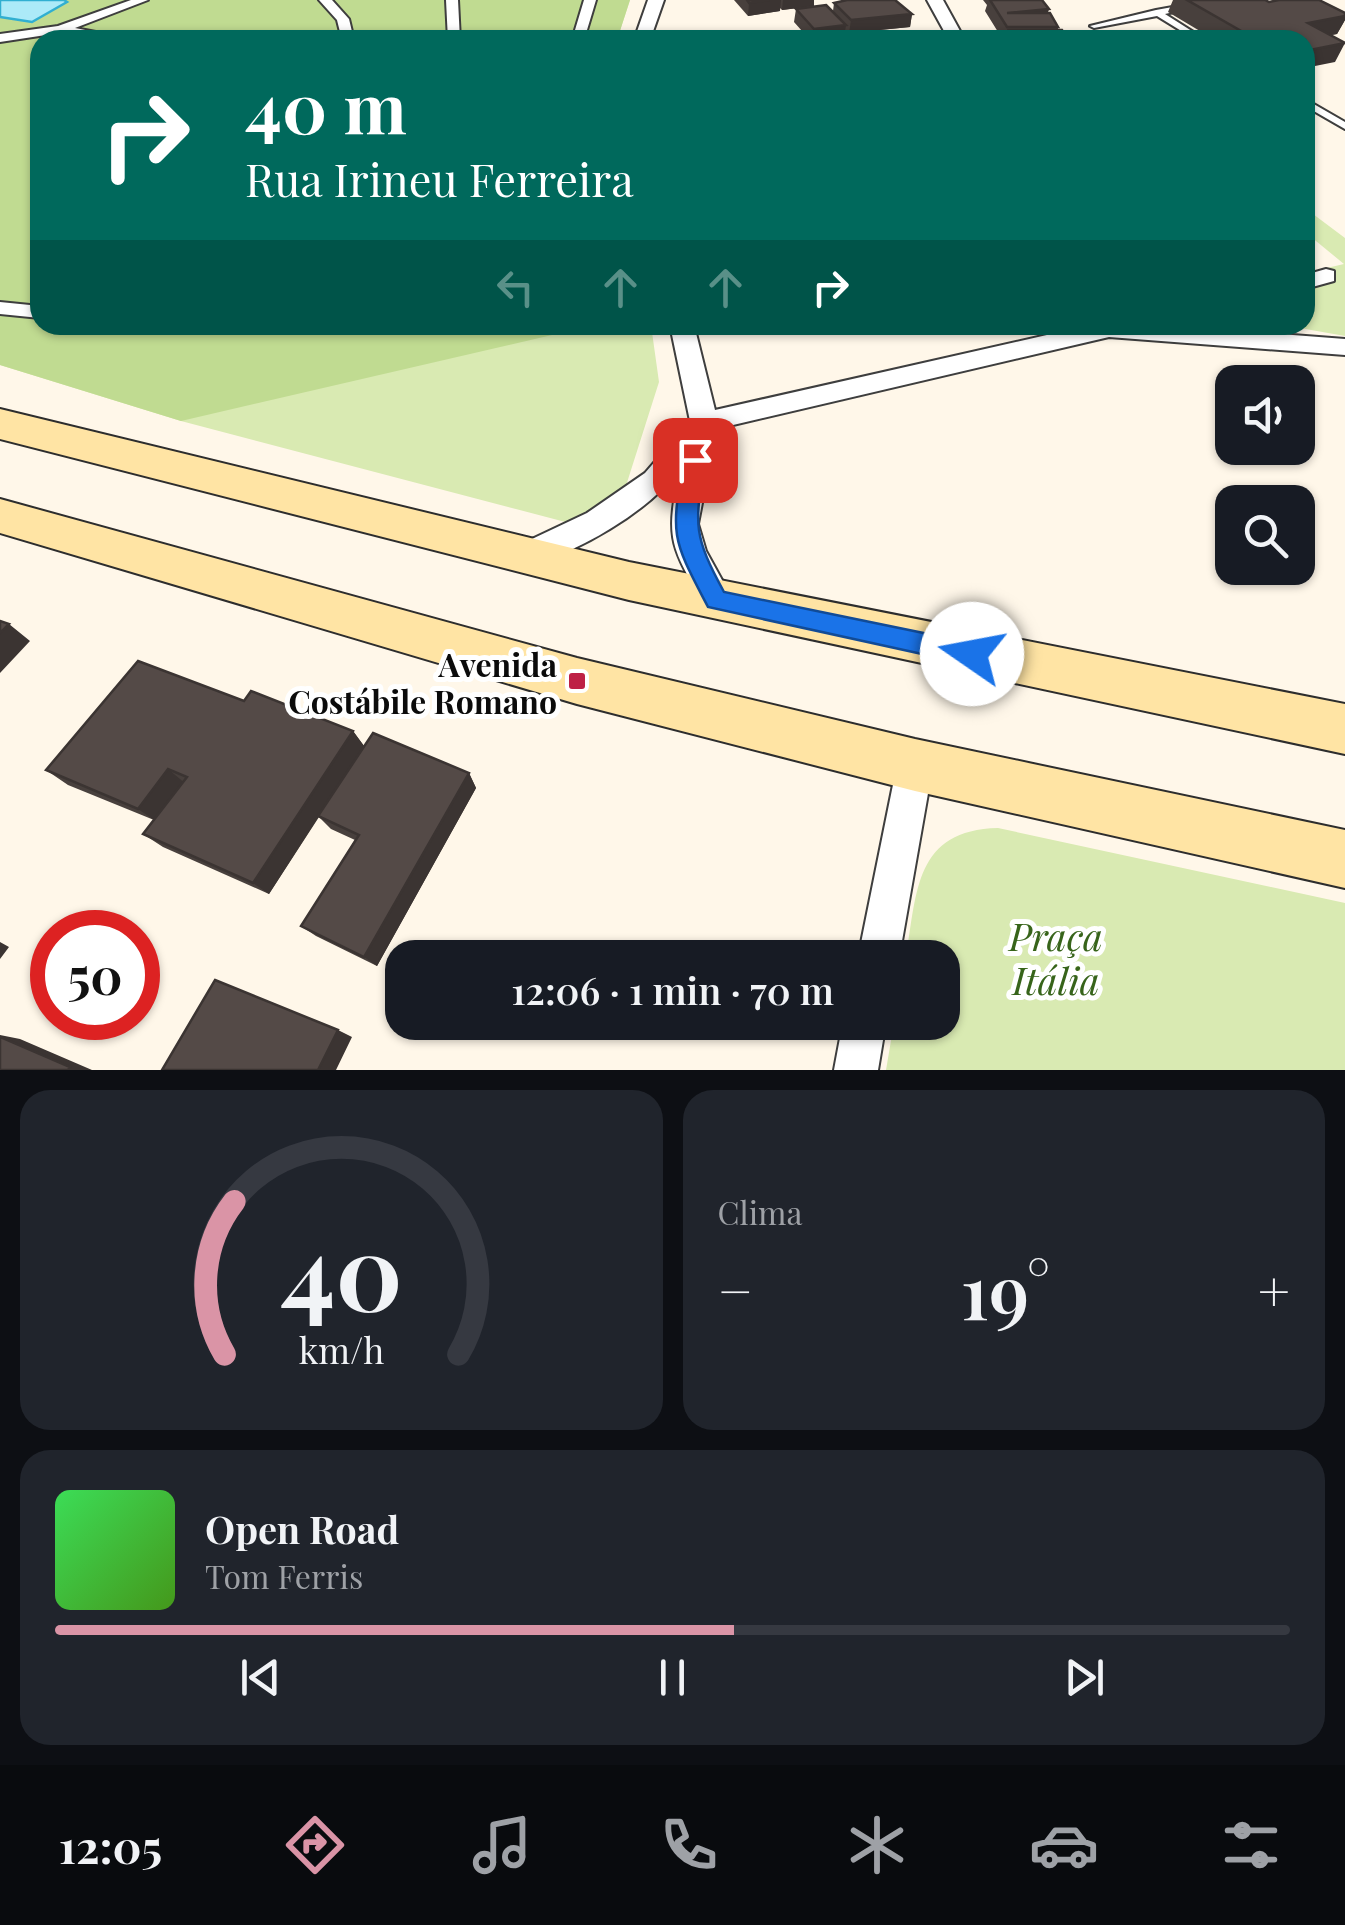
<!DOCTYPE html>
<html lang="pt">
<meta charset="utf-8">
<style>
:root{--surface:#171b24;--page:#20242c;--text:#f1f3f6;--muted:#9ea1a6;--line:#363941;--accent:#da94a6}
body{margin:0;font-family:"Playfair Display",serif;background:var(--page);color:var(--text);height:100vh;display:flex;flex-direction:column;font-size:38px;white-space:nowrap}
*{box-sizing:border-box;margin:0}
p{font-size:32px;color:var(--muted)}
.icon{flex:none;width:55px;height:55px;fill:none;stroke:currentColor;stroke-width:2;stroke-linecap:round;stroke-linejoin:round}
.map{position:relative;height:1070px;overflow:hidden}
.sheet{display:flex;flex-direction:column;gap:20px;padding:20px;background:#0d0f14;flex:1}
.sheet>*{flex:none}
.guide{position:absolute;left:30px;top:30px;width:1285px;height:305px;border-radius:30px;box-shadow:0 2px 8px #0004;background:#00695c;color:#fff;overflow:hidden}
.controls{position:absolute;left:1215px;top:365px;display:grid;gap:20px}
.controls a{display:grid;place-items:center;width:100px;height:100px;border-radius:20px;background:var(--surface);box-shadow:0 2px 8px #0004;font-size:50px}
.speed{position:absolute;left:30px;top:910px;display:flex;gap:20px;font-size:50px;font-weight:700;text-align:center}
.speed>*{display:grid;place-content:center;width:130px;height:130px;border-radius:50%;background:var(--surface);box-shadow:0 2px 8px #0004;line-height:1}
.speed .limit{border:15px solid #d22;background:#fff;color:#111}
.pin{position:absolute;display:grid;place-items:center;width:85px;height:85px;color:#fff;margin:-42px;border-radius:20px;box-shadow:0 5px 15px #0006}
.me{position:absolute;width:110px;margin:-55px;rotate:282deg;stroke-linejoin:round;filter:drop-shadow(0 0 8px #0008)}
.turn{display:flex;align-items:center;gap:35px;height:210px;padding:0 50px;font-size:45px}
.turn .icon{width:130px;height:130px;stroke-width:2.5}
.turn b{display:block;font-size:70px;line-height:85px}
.lanes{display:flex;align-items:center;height:95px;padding:0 50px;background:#0003;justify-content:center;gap:50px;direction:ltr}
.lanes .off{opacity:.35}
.big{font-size:75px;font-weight:600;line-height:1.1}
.sheet .card{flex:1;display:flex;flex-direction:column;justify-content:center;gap:15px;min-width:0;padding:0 35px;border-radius:30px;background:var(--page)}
.sheet .dial{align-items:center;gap:0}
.dial svg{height:260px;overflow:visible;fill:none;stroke:var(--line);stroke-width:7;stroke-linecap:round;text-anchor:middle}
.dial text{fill:var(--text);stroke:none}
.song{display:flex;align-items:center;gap:30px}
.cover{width:120px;height:120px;border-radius:15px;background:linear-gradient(135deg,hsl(130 70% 55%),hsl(100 70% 35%))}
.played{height:10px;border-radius:5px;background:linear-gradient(90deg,var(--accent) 55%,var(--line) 55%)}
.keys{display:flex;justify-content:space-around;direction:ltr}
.heat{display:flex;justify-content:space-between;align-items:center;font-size:55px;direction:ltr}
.sheet .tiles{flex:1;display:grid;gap:20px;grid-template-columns:1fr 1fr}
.card:last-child{grid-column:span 2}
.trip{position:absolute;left:385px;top:940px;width:575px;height:100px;border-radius:30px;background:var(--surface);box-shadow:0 2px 8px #0004;font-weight:600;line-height:100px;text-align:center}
.menu{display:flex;height:160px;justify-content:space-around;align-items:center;background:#090b0e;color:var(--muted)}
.menu .icon{width:70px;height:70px}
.menu .on{color:var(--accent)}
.menu b{font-size:45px;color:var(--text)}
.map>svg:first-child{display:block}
.green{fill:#d9eab2}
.forest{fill:#c0db91}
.water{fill:#aceaf8;stroke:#31afd1;stroke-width:2.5}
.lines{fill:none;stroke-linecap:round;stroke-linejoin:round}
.service-casing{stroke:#3e3e3e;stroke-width:4}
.pedestrian-casing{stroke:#3e3e3e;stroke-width:4}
.minor-casing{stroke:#3e3e3e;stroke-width:4}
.secondary-casing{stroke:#2d2d2d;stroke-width:4}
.service{fill:#fff;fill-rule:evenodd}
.pedestrian{fill:#fff;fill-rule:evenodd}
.minor{fill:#fff;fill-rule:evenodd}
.secondary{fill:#ffe4a4;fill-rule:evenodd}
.wall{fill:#48403d}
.shaded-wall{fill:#3b3432}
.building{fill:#544a47;stroke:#3b3432;stroke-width:2.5}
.route{fill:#1a73e8;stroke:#114b97;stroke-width:2.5}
.poi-dot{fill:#be2045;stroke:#fff;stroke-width:4}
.labels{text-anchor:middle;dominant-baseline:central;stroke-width:10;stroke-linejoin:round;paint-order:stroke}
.poi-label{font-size:32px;font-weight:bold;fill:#0b0b0b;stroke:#fff;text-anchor:end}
.near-park-label{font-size:38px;font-style:italic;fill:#37641a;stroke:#fff}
</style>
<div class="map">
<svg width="1345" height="1070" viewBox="0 0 1345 1070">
<rect width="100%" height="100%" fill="#fff7e9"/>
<path class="green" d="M0 0H630L617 40H40V325H651L659 382 624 492 573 524 181 421 0 365Z
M1305 208 1345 238V336L1283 325H1305V273L1344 264 1305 232Z
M998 828 1345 903V1070H886L894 1023 942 1022V958L906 957C917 891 915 830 998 828Z"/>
<path class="forest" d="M64 0H630L617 40H40V325H595L181 421 0 365V17L32 22Z"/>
<path class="water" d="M0 0H64L67 2 32 22 0 17Z"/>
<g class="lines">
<g class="service-casing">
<path id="service" d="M1211 0H1227L1165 14 1206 40H1196L1157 16 1094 28 1090 26 1156 10Z
M1305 99 1345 122V129L1305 106Z"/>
</g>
<g class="pedestrian-casing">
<path id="pedestrian" d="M131 0H148L75 28 137 40H105L59 33 0 42V34L58 26Z
M319 0H332L349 19 354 40H342L337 20Z
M446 0H458L460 40H448Z
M584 0H596L584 40H572Z
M0 302 40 306V318L0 314Z"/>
</g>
<g class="minor-casing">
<path id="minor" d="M648 0H664L650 40H634Z
M927 0H943L965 40H949Z
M1326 269 1334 271V281L1305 289V275Z
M670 325H694L715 410 1091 325H1163L1345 339V355L1109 337 716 429 698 524 706 551 733 600 728 609 717 613 706 609C672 546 664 543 680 470 644 515 580 550 526 568L515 565 511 556 515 547 587 513 645 473 690 421Z
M915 748 928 753 933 765 899 958H858L897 765 902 753Z
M843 1022H886L878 1070H834Z"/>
</g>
<g class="secondary-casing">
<path id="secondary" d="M0 409 629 562 1345 704V754L629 600 0 439Z
M0 499 577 658 915 739 1345 830V888L915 791 577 704 0 533Z"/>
</g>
<use href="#service" class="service"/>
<use href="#pedestrian" class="pedestrian"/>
<use href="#minor" class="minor"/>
<use href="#secondary" class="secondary"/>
</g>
<path class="wall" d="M734 0H814V6L782 10 780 8V11L748 16Z
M983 0H1042L1049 9 1047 13 1058 27V30L1069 40H1003L985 11 987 5Z
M1173 0H1265L1269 2 1345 13V20L1337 34 1331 35 1335 62 1305 40H1215L1168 12Z
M834 3 912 14 910 27 849 33 845 30 844 38 810 40 794 22 796 9 833 11Z
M244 701 353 731 364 746 469 773 476 788 377 966 316 936 301 926 355 840 331 829 319 817 269 894 163 847 143 834 154 820 68 785 46 770Z"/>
<path class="shaded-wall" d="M769 0H781L780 11 748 16 749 3Z
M783 0H814V6L782 10Z
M1049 9 1045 22 1007 13Z
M912 14 910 27 849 33 851 20Z
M1345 16V20L1337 34 1305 40 1308 23Z
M846 25 844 38 813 40 814 29Z
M1345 43 1335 62 1305 68V51Z
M9 624 30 641 0 673V633Z
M353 731 364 746 269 894 253 883Z
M168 769 186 784 157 822 138 809Z
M469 773 476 788 377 966 364 957Z
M0 942 9 947 0 959Z
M338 1030 352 1037 336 1070H318Z
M0 1035 20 1039 92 1070H68L0 1037Z"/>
<path class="building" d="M747 0H769L749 3Z
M847 0H895L912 14 851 20 834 3Z
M990 0H1042L1049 9 1007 13H1050L1058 27H1007Z
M1187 0H1265L1269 2 1279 0H1319L1345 13V16L1308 23 1345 43 1305 51V40H1257Z
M826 5 846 25 814 29 796 9Z
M1009 30H1062L1069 40H1015Z
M0 621 9 624 0 633Z
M138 661 244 701 251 691 353 731 253 883 143 834 187 777 168 769 138 809 46 770Z
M373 733 469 773 364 957 301 926 359 835 318 816Z
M215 980 338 1030 318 1070H162Z
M0 1037 70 1067 68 1070H0Z"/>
<path class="route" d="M695 453 705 460C695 525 692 533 724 592L972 643 985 654 981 662 972 665 708 607C672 538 670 537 684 460Z"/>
<rect class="poi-dot" x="567" y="671" width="20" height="20" rx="5"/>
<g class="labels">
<g class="poi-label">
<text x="557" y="663">Avenida<tspan x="557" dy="37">Costábile Romano</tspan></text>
</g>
<g class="near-park-label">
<text x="1056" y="935">Praça<tspan x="1056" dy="44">Itália</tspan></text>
</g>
</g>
</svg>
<div class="controls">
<a><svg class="icon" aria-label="sound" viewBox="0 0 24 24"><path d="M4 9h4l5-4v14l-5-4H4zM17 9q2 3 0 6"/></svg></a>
<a><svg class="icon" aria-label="search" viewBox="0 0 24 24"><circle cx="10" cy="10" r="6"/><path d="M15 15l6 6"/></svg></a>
</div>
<div class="speed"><div class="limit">50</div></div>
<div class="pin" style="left:695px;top:460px;background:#d93025"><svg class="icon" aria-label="arrive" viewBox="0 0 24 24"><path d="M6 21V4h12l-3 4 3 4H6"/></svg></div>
<svg class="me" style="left:972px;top:654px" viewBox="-20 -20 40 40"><circle r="19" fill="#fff"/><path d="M0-13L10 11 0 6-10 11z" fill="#1a73e8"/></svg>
<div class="trip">12:06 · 1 min · 70 m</div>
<div class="guide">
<div class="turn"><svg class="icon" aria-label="right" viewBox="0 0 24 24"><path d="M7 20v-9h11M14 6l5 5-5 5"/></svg><div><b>40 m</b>Rua Irineu Ferreira</div></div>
<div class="lanes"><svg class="icon off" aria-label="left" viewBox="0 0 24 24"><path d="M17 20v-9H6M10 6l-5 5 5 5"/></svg><svg class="icon off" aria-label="ahead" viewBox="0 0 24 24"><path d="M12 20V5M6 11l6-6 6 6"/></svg><svg class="icon off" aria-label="ahead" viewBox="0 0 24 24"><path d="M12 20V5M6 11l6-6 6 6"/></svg><svg class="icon" aria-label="right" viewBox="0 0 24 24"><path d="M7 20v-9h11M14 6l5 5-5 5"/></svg></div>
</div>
</div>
<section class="sheet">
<div class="tiles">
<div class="card dial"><svg viewBox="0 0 100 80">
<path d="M14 69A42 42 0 1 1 86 69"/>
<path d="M14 69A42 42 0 0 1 17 22" stroke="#da94a6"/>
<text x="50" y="56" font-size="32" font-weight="700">40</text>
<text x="50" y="72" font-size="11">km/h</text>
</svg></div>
<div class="card"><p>Clima</p>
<div class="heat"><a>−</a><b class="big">19°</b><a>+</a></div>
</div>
<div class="card">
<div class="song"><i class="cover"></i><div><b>Open Road</b><p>Tom Ferris</p></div></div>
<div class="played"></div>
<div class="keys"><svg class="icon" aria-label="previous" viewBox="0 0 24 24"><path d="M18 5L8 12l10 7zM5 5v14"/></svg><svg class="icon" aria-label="pause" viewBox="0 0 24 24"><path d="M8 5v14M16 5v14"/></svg><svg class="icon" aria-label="next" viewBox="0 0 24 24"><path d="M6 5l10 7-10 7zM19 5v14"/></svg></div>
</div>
</div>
</section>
<nav class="menu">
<b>12:05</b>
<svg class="icon on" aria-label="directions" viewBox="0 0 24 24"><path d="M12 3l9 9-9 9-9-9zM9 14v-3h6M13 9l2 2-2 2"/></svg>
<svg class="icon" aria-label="music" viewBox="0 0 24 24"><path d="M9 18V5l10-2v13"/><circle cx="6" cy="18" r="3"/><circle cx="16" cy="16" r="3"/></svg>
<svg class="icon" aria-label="phone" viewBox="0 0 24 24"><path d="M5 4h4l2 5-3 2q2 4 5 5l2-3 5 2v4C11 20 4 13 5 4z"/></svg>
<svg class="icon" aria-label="climate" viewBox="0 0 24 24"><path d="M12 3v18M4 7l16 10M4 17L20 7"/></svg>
<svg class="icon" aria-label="car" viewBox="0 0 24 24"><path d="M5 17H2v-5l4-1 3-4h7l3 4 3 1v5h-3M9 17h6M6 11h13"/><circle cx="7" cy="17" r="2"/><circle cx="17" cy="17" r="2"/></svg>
<svg class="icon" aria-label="filters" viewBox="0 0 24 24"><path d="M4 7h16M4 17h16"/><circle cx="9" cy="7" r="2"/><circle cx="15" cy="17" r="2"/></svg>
</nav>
